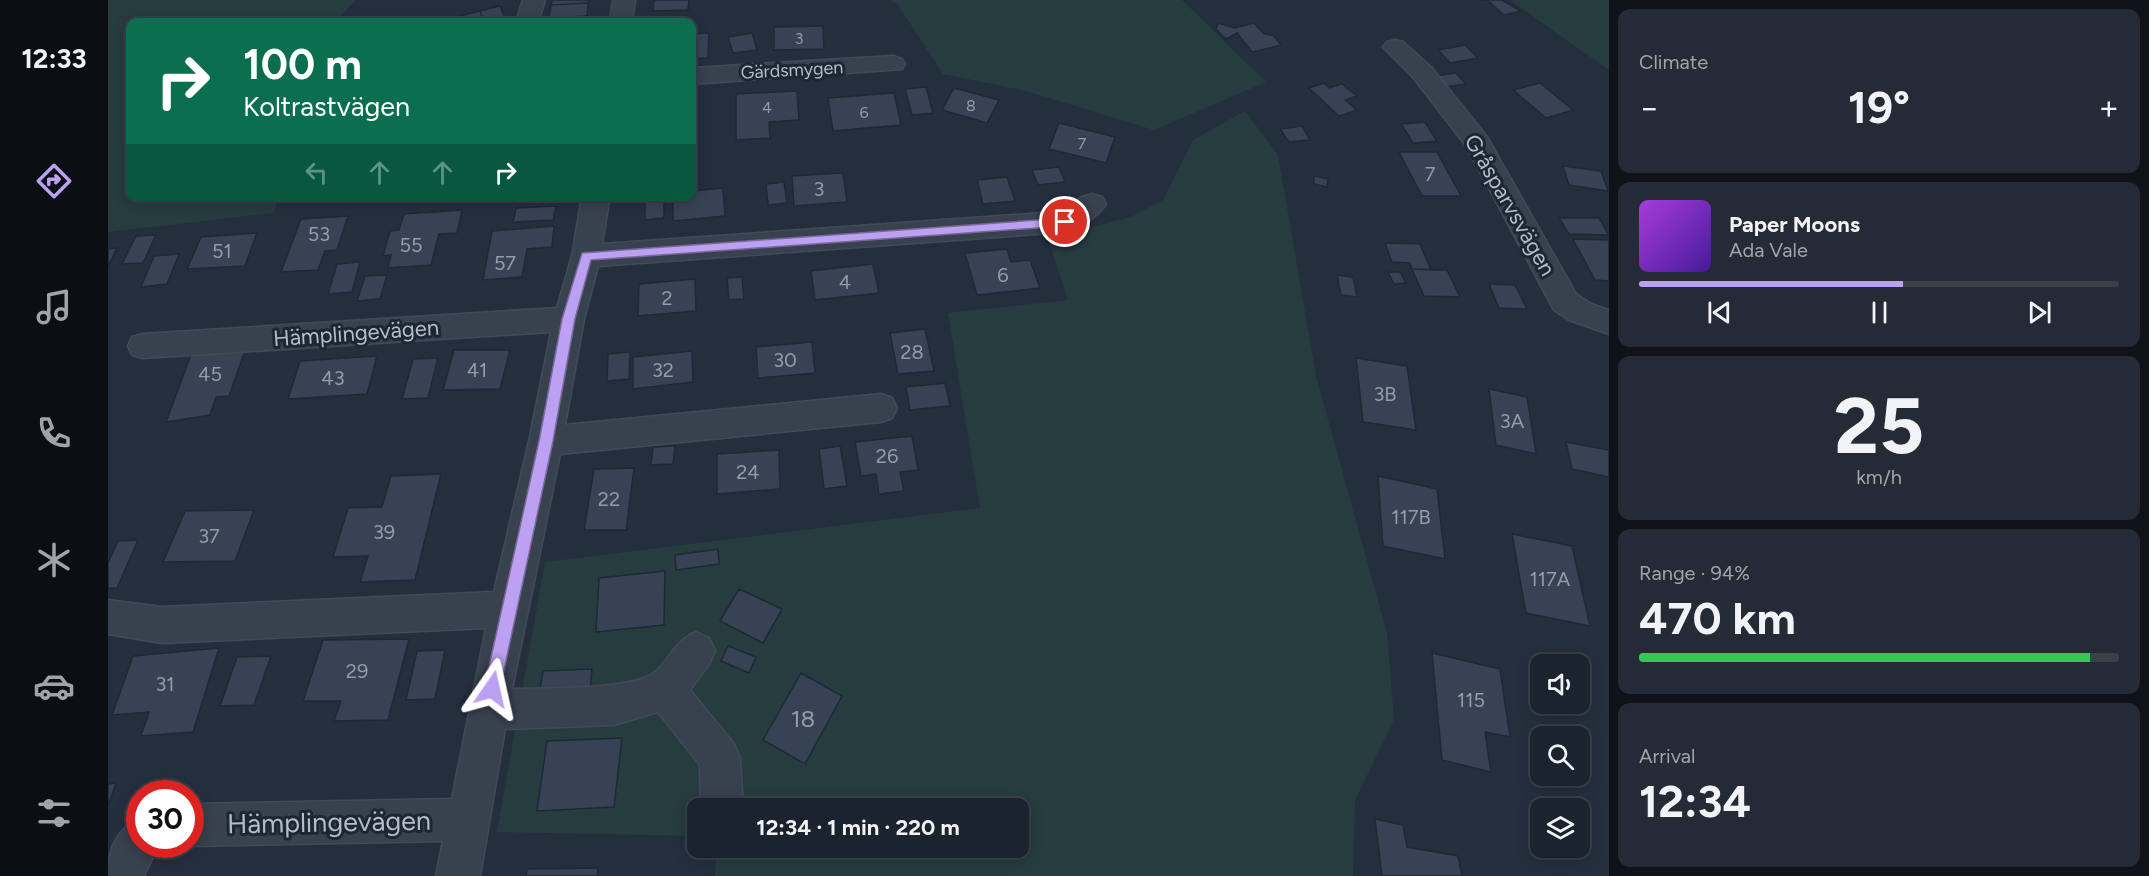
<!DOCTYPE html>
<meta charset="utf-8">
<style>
:root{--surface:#1b232e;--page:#242b36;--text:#f1f3f6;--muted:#a0a4aa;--line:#39404a;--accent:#bca0f2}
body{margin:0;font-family:Figtree,sans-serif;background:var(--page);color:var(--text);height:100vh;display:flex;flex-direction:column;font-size:22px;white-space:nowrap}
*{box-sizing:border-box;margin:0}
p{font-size:20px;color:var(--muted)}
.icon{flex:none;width:33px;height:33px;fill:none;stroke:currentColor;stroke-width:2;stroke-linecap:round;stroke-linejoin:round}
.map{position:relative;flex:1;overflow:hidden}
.panel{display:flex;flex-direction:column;gap:9px;padding:9px;background:#0f1319;width:540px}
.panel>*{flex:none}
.guide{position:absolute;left:18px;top:18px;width:570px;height:183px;border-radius:12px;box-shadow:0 3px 15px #0003,0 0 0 2px var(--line);background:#0b6e4f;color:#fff;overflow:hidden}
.controls{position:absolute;left:1422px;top:654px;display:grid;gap:12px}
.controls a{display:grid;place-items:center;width:60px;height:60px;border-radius:12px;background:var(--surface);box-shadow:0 3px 15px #0003,0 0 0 2px var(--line);font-size:30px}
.speed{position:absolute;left:18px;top:780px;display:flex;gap:12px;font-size:30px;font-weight:700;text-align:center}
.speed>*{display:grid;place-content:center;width:78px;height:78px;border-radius:50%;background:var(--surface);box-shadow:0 3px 15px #0003,0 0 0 2px var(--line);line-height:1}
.speed .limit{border:9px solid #d22;background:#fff;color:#111}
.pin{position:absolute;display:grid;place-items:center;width:51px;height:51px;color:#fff;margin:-26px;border:3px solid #fff;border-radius:50%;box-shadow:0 2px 6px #0007}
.me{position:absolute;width:66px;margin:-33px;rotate:11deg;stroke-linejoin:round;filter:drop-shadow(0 0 4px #0008)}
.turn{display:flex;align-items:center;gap:21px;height:126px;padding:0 18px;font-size:27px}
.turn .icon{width:78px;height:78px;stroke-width:2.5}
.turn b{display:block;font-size:42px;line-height:51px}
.lanes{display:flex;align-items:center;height:57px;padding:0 18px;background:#0003;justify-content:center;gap:30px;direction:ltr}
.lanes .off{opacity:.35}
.big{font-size:45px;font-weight:700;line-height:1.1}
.panel .tile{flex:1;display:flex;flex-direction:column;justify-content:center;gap:9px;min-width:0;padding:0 21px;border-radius:12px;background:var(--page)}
.panel .dial{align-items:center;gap:0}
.dial b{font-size:78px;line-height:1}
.song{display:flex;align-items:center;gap:18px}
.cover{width:72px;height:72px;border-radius:9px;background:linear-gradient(135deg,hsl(280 70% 55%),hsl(260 70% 35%))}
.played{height:6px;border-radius:3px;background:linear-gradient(90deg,var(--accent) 55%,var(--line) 55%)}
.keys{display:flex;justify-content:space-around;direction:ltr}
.heat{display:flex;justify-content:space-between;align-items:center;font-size:33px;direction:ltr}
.charge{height:9px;border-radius:4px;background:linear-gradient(90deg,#34c759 94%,var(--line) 0)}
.trip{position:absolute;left:579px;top:798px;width:342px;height:60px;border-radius:12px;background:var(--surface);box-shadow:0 3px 15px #0003,0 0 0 2px var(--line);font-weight:700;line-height:60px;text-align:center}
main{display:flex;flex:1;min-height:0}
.menu{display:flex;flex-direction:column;width:108px;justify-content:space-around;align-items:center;background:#0b0e12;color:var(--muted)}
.menu .icon{width:42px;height:42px}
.menu .active{color:var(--accent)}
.menu b{font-size:27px;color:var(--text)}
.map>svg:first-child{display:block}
.green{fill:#263c3f}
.building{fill:#364354;stroke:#1f2835;stroke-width:1.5}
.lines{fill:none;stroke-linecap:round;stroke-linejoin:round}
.minor-casing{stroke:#414a57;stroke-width:3}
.minor{fill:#38414e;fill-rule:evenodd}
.route{fill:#bca0f2;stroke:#7a689d;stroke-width:1.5}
.labels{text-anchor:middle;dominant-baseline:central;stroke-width:6;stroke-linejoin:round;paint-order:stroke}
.far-number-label{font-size:16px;fill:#929caa}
.far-street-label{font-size:18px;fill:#b4bcc9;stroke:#1d2633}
.number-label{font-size:20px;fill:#929caa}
.street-label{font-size:22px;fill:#b4bcc9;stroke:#1d2633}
.near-number-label{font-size:24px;fill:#929caa}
.near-street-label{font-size:27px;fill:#b4bcc9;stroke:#1d2633}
</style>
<main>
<nav class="menu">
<b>12:33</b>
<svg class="icon active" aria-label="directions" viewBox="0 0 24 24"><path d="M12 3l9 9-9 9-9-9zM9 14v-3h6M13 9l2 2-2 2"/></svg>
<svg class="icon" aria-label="music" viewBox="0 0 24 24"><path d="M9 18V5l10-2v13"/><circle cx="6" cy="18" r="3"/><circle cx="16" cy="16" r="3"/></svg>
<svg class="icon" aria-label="phone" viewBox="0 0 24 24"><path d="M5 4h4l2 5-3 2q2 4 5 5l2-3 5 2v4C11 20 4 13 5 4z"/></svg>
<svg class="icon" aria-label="climate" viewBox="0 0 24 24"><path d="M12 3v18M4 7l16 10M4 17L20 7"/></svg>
<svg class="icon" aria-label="car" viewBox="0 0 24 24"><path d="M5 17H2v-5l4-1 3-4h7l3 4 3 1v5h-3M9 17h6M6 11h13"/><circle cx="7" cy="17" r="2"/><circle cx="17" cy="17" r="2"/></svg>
<svg class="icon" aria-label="filters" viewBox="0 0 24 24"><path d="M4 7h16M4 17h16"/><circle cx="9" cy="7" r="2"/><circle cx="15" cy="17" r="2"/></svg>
</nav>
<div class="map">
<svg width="1501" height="876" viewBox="0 0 1501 876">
<rect width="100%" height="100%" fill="#242f3e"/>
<path class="green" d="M0 0H248L226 22H22V196L170 197 166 213 0 232Z
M782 0H1074L1158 82 1046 130 918 91 835 74 790 5Z
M1402 0H1501V70Z
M1137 111 1170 155 1208 376 1279 633 1286 720 1247 800 1245 876H607L609 848H910V808H590L589 836 389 832 437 562 872 508 840 313 960 300 940 238 1023 217 1055 200 1085 140Z"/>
<path class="building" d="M444 0H481L480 3 443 5Z
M546 0H581L580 10 545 11Z
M1371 0H1394L1413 11 1396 15 1379 0Z
M480 3 479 16 441 18 443 5Z
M392 6 398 22H376L372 11Z
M372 11 376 22H354L352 16Z
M352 16 354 22 332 21Z
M479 16 478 22H440L441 18Z
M1110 23 1127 28 1146 23 1156 34 1165 35 1173 45 1144 52 1129 33 1118 39 1108 29Z
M715 26 716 49 666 50V27Z
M601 33 600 58 584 59V34Z
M644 33 649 50 625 53 620 37Z
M1357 45 1370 58 1342 63 1330 50Z
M1348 73 1358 84 1336 87 1327 76Z
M1216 83 1221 88 1234 84 1249 96 1237 100 1249 110 1231 116 1201 88Z
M1432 83 1465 110 1438 118 1405 90Z
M818 87 825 113 804 115 797 89Z
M846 88 891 100 879 123 834 110Z
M689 91 691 120 661 122 662 138 628 140V94Z
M786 93 793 125 725 131 720 98Z
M1317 122 1329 141 1305 143 1293 124Z
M951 123 1007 137 998 163 941 149Z
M1194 126 1202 140 1181 142 1172 129Z
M1291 152H1329L1353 196H1314Z
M1455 166 1493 171 1500 191 1461 185Z
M951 167 957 182 930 185 924 170Z
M735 173 739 202 686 206 684 176Z
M1206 176 1220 179 1219 187 1206 184Z
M899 177 907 201 875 204 869 180Z
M676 182 679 203 660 205 658 184Z
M615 188 617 216 565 221V196H584V191Z
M556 197V218L537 220V199Z
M448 206 445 220 405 222 408 208Z
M354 210 349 233 331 234 323 265 280 268 283 255 275 256 282 231 291 230 296 214Z
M240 216 229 250 217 251 210 270 173 272 193 219Z
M1451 218H1491L1501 235 1461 234Z
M446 226 444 247 419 249 414 277 375 280 384 231Z
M149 233 137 266 79 269 93 237Z
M48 235 35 263 14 264 28 236Z
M1465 239 1501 240V281L1487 280Z
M1277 243 1312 244 1323 270 1304 269 1302 263 1284 262Z
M9 248 0 267V249Z
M899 249 903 262 922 260 932 288 869 295 857 253Z
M71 254 59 284 33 287 46 256Z
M252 262 244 292 220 294 229 264Z
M765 264 771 293 707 300 703 271Z
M1304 269 1339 270 1352 297 1316 296Z
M1280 272H1292L1298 283 1286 284Z
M279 275 272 299 249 301 257 276Z
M1229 275 1245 277 1249 297 1233 295Z
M634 277 636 299 621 300 619 278Z
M587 279 588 311 530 316 531 284Z
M1381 284 1407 285 1419 309 1391 308Z
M817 329 826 371 790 374 782 333Z
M704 342 707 373 650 378 648 347Z
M138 348 121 396 108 397 102 415 58 422 84 352Z
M346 350H402L392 389 335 390Z
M584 351 585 382 525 389V357Z
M522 352 521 379 499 381 500 354Z
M269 356 259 394 180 399 192 361Z
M330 358 320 398 294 399 305 359Z
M1248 358 1299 366 1308 430 1255 422Z
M837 383 842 406 802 410 798 387Z
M1381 389 1419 397 1428 454 1388 445Z
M804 436 810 470 792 472 796 491 771 494 768 474 753 476 747 442Z
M1458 442 1501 450V477L1464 469Z
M567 446 565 464 543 465 545 447Z
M732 446 739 486 716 489 711 449Z
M671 450 672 489 609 494V454Z
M526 468 518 530H476L486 469Z
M333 474 307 580 252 582 260 556 225 557 240 508 274 507 283 476Z
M1270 476 1329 489 1337 559 1275 546Z
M146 510 127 561 55 562 77 511Z
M1404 534 1464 546 1482 626 1418 613Z
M30 540 9 588H0V563L10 541Z
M610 549 611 564 568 570 567 555Z
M557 571 556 625 488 632 491 578Z
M631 589 674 609 655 643 612 621Z
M301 639 280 720 226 721 233 701H195L215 640Z
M620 646 648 657 641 673 613 661Z
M111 648 85 732 33 736 41 712 4 715 25 656Z
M337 650 327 699 298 700 309 651Z
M1324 653 1392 669 1402 737 1377 732 1383 772 1334 760Z
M163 656 146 705 112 706 129 657Z
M484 669 482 692 431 695 435 671Z
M693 673 734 696 697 764 655 740Z
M514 738 506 807 429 811 439 741Z
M8 783 1 804H0V784Z
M1267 819 1295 825 1299 847 1350 856 1354 876H1274Z
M490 868 489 876H418L419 869Z"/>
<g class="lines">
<g class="minor-casing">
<path id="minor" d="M415 0H437L430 22H408Z
M505 0H527L524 22H502Z
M1287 40 1295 42 1323 67 1379 137 1468 294 1483 304 1501 310V334L1461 320 1446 310 1359 147 1305 77 1275 47 1279 42Z
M785 56 794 59 797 64 794 69 584 84V68Z
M984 194 994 197 998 204C990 217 971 228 957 232L490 266 476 319 457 425 773 394 784 398 789 408 784 418 773 422 452 454 404 689C434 688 524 690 546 673 563 659 565 642 588 632L601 638 607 651 601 664 582 690 626 744 632 758 635 808H593L592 765 550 712 506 725 397 729 372 876H328L335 841 82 846 78 844H82V804L344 799 378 628 54 643 0 634V600L54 607 386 592 421 441 443 332 35 358 24 355 20 346 24 337 35 334 449 308 464 256 474 196H502L494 244 951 212 974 197Z
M32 819V844H51L36 876H0C0 851 7 829 32 819Z"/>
</g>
<use href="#minor" class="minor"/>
</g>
<path class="route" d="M957 218 962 222 957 226 483 260 467 319 445 441 392 689 390 695 384 697 379 695 376 689 431 441 454 319 474 253Z"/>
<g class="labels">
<g class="far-number-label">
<text x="691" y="38">3</text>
<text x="863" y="105">8</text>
<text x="659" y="107">4</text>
<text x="756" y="112">6</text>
<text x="974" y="143">7</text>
</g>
<g class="far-street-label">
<text transform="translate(684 70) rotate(-3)">Gärdsmygen</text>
</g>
<g class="number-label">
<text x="1322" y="174">7</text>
<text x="711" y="189">3</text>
<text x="211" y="234">53</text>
<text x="303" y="245">55</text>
<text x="114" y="251">51</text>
<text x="397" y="263">57</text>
<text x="895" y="275">6</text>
<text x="737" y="282">4</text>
<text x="559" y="298">2</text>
<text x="804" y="352">28</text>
<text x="677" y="360">30</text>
<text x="369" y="370">41</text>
<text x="555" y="370">32</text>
<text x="102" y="374">45</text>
<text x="225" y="378">43</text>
<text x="1277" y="394">3B</text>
<text x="1404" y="421">3A</text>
<text x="779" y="456">26</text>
<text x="640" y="472">24</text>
<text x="501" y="499">22</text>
<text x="1303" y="517">117B</text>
<text x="276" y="532">39</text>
<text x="101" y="536">37</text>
<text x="1442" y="579">117A</text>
<text x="249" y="671">29</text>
<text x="57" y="684">31</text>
<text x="1363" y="700">115</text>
</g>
<g class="street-label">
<text transform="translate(1402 205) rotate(60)">Gråsparvsvägen</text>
<text transform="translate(248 333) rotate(-4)">Hämplingevägen</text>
</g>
<g class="near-number-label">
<text x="695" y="718">18</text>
</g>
<g class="near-street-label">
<text transform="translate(221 822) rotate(-1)">Hämplingevägen</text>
</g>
</g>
</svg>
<div class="controls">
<a><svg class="icon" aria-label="sound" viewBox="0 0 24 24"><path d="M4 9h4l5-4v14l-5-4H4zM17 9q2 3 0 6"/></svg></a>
<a><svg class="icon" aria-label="search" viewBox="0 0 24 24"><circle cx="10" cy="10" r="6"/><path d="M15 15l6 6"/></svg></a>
<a><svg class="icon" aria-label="layers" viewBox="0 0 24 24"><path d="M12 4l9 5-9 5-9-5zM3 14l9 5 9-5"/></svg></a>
</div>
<div class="speed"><div class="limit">30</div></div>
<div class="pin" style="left:957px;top:222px;background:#d93025"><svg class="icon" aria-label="arrive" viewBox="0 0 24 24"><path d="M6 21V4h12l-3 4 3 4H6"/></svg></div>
<svg class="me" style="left:384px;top:689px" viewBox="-20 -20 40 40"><path d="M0-17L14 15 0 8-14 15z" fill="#bca0f2" stroke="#fff" stroke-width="4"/></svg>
<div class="trip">12:34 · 1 min · 220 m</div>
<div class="guide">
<div class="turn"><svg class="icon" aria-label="right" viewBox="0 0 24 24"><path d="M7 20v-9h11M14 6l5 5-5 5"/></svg><div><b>100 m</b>Koltrastvägen</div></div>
<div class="lanes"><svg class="icon off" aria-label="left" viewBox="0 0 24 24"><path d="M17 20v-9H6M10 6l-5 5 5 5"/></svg><svg class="icon off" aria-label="ahead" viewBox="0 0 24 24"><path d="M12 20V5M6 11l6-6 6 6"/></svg><svg class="icon off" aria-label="ahead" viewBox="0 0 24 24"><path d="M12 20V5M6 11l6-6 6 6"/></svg><svg class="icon" aria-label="right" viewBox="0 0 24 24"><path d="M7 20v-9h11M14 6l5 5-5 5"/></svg></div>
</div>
</div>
<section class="panel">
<div class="tile"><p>Climate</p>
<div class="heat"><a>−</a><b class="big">19°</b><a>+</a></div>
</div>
<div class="tile">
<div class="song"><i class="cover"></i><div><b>Paper Moons</b><p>Ada Vale</p></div></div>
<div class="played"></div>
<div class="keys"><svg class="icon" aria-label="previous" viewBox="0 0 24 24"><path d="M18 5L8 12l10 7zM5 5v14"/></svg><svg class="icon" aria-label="pause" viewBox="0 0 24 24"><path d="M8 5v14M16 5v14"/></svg><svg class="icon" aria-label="next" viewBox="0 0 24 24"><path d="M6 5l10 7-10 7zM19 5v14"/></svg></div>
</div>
<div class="tile dial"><b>25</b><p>km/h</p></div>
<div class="tile"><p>Range · 94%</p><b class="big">470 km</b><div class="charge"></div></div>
<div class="tile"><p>Arrival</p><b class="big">12:34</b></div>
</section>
</main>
